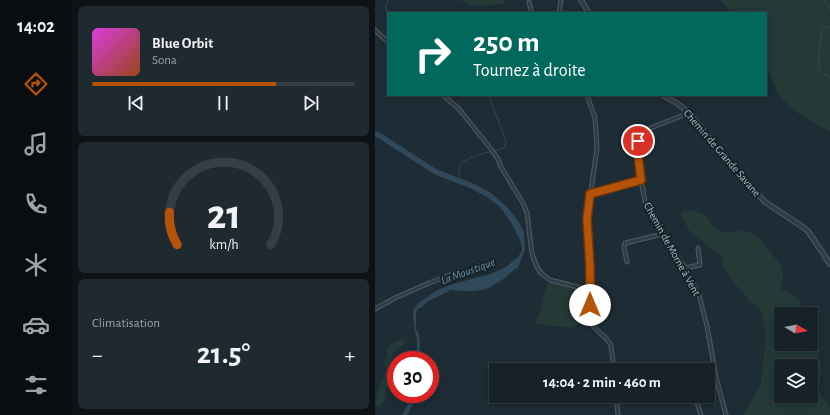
<!DOCTYPE html>
<html lang="fr">
<meta charset="utf-8">
<style>
:root{--surface:#162128;--page:#1f2930;--text:#f1f3f6;--muted:#9ea3a8;--line:#353e45;--accent:#b45309}
body{margin:0;font-family:"Alegreya Sans",sans-serif;background:var(--page);color:var(--text);height:100vh;display:flex;flex-direction:column;font-size:15px;white-space:nowrap}
*{box-sizing:border-box;margin:0}
p{font-size:13px;color:var(--muted)}
.icon{flex:none;width:22px;height:22px;fill:none;stroke:currentColor;stroke-width:2;stroke-linecap:round;stroke-linejoin:round}
.map{position:relative;flex:1;overflow:hidden}
.details{display:flex;flex-direction:column;gap:6px;padding:6px;background:#0c1216;width:303px}
.details>*{flex:none}
.top-card{position:absolute;left:12px;top:12px;width:380px;height:84px;border-radius:0px;box-shadow:0 2px 10px #0003,0 0 0 1px var(--line);background:#00695c;color:#fff;overflow:hidden}
.needle{width:26px;rotate:100deg}
.buttons{position:absolute;left:399px;top:307px;display:grid;gap:8px}
.buttons a{display:grid;place-items:center;width:44px;height:44px;border-radius:0px;background:var(--surface);box-shadow:0 2px 10px #0003,0 0 0 1px var(--line);font-size:20px}
.speed{position:absolute;left:12px;top:351px;display:flex;gap:8px;font-size:20px;font-weight:700;text-align:center}
.speed>*{display:grid;place-content:center;width:52px;height:52px;border-radius:50%;background:var(--surface);box-shadow:0 2px 10px #0003,0 0 0 1px var(--line);line-height:1}
.speed .limit{border:6px solid #d22;background:#fff;color:#111}
.pin{position:absolute;display:grid;place-items:center;width:34px;height:34px;color:#fff;margin:-17px;border:2px solid #fff;border-radius:50%;box-shadow:0 1px 4px #0007}
.me{position:absolute;width:44px;margin:-22px;rotate:0deg;stroke-linejoin:round;filter:drop-shadow(0 0 3px #0008)}
.turn{display:flex;align-items:center;gap:14px;height:84px;padding:0 20px;font-size:18px}
.turn .icon{width:52px;height:52px;stroke-width:2.5}
.turn b{display:block;font-size:28px;line-height:34px}
.big{font-size:30px;font-weight:700;line-height:1.1}
.details .card{flex:1;display:flex;flex-direction:column;justify-content:center;gap:6px;min-width:0;padding:0 14px;border-radius:6px;background:var(--page)}
.details .dial{align-items:center;gap:0}
.dial svg{height:104px;overflow:visible;fill:none;stroke:var(--line);stroke-width:7;stroke-linecap:round;text-anchor:middle}
.dial text{fill:var(--text);stroke:none}
.song{display:flex;align-items:center;gap:12px}
.cover{width:48px;height:48px;border-radius:6px;background:linear-gradient(135deg,hsl(300 70% 55%),hsl(20 70% 35%))}
.played{height:4px;border-radius:2px;background:linear-gradient(90deg,var(--accent) 70%,var(--line) 70%)}
.keys{display:flex;justify-content:space-around;direction:ltr}
.heat{display:flex;justify-content:space-between;align-items:center;font-size:22px;direction:ltr}
.trip{position:absolute;left:114px;top:363px;width:226px;height:40px;border-radius:0px;background:var(--surface);box-shadow:0 2px 10px #0003,0 0 0 1px var(--line);font-weight:700;line-height:40px;text-align:center}
main{display:flex;flex:1;min-height:0}
.menu{display:flex;flex-direction:column;width:72px;justify-content:space-around;align-items:center;background:#090d10;color:var(--muted)}
.menu .icon{width:28px;height:28px}
.menu .active{color:var(--accent)}
.menu b{font-size:18px;color:var(--text)}
.map>svg:first-child{display:block}
.green{fill:#233a37;fill-rule:evenodd}
.water{fill:#2f495b}
.lines{fill:none;stroke-linecap:round;stroke-linejoin:round}
.stream{stroke:#2f495b;stroke-width:1}
.river{stroke:#2f495b;stroke-width:5.5}
.minor-casing{stroke:#4f5b64;stroke-width:5}
.tertiary-casing{stroke:#4f5b64;stroke-width:6}
.minor{stroke:#313d46;stroke-width:3}
.tertiary{stroke:#313d46;stroke-width:4}
.route-casing{stroke:#753606;stroke-width:10}
.route{stroke:#b45309;stroke-width:7}
.labels{text-anchor:middle;dominant-baseline:central;stroke-width:4;stroke-linejoin:round;paint-order:stroke}
.street-label{font-size:11px;fill:#abb9c3;stroke:#17222a}
.water-label{font-size:12px;font-style:italic;fill:#6a90a9;stroke:#17222a}
</style>
<main>
<nav class="menu">
<b>14:02</b>
<svg class="icon active" aria-label="directions" viewBox="0 0 24 24"><path d="M12 3l9 9-9 9-9-9zM9 14v-3h6M13 9l2 2-2 2"/></svg>
<svg class="icon" aria-label="music" viewBox="0 0 24 24"><path d="M9 18V5l10-2v13"/><circle cx="6" cy="18" r="3"/><circle cx="16" cy="16" r="3"/></svg>
<svg class="icon" aria-label="phone" viewBox="0 0 24 24"><path d="M5 4h4l2 5-3 2q2 4 5 5l2-3 5 2v4C11 20 4 13 5 4z"/></svg>
<svg class="icon" aria-label="climate" viewBox="0 0 24 24"><path d="M12 3v18M4 7l16 10M4 17L20 7"/></svg>
<svg class="icon" aria-label="car" viewBox="0 0 24 24"><path d="M5 17H2v-5l4-1 3-4h7l3 4 3 1v5h-3M9 17h6M6 11h13"/><circle cx="7" cy="17" r="2"/><circle cx="17" cy="17" r="2"/></svg>
<svg class="icon" aria-label="filters" viewBox="0 0 24 24"><path d="M4 7h16M4 17h16"/><circle cx="9" cy="7" r="2"/><circle cx="15" cy="17" r="2"/></svg>
</nav>
<section class="details">
<div class="card">
<div class="song"><i class="cover"></i><div><b>Blue Orbit</b><p>Sona</p></div></div>
<div class="played"></div>
<div class="keys"><svg class="icon" aria-label="previous" viewBox="0 0 24 24"><path d="M18 5L8 12l10 7zM5 5v14"/></svg><svg class="icon" aria-label="pause" viewBox="0 0 24 24"><path d="M8 5v14M16 5v14"/></svg><svg class="icon" aria-label="next" viewBox="0 0 24 24"><path d="M6 5l10 7-10 7zM19 5v14"/></svg></div>
</div>
<div class="card dial"><svg viewBox="0 0 100 80">
<path d="M14 69A42 42 0 1 1 86 69"/>
<path d="M14 69A42 42 0 0 1 8 44" stroke="#b45309"/>
<text x="50" y="56" font-size="32" font-weight="700">21</text>
<text x="50" y="72" font-size="11">km/h</text>
</svg></div>
<div class="card"><p>Climatisation</p>
<div class="heat"><a>−</a><b class="big">21.5°</b><a>+</a></div>
</div>
</section>
<div class="map">
<svg width="455" height="415" viewBox="0 0 455 415">
<rect width="100%" height="100%" fill="#1e2c35"/>
<path class="green" d="M86 0H131L128 4 98 6Z
M345 0H455V132L421 112 408 100 402 92 391 65V13H357Z
M316 209 331 216 341 230 347 232 366 231 375 232 384 238 405 264 408 276 406 288 407 290C424 297 423 297 430 314H406V344H436V329L440 340 447 372 446 376 443 384V391L455 408V415H368L386 385 391 332 387 312 374 300 360 284 348 266 346 256 315 232 306 215 307 212ZM406 366H436V396H406Z
M175 280 203 287 215 294V317L196 328 160 324 165 310 170 290Z
M26 339 31 340 28 346 20 351 17 356 15 369 19 376 14 384 10 390 11 398 5 407 0 406 3 390 11 369 9 362 12 356V349L15 343H20Z"/>
<path class="water" d="M116 193 133 208 143 221 149 232 150 249 143 268 140 269 130 278 114 288 107 290 99 291H90L76 290 52 302 47 307 43 309 41 312V329L44 334 46 360H42V339L40 331 38 315V310L42 305 46 301 61 291 72 286 96 279 116 274 131 267 143 257 147 250 145 240 137 224 125 207 113 197Z
M36 394H41L39 402 32 415H27L32 407Z"/>
<g class="lines">
<path class="stream" d="M449 0 455 9
M13 13C9 9 11 4 14 0
M455 27H449L447 30 443 65 445 71 455 78
M87 182C86 178 83 173 84 169 85 156 118 152 129 148 131 145 131 142 130 139L116 101 115 95"/>
<path class="river" d="M0 134 5 136 61 172 97 186 114 195 120 200"/>
<g class="minor-casing">
<path id="minor" d="M154 2 157 13
M184 13 186 0
M0 30 13 42
M68 95 84 109 116 149 123 159 126 167 148 203 152 213 157 254 162 267 166 273 175 280 203 287 215 294
M212 95 220 118 222 148 212 219 215 267V317C217 332 231 333 236 346L239 370
M314 113 278 127 269 131 265 135 263 141V146L266 180 271 206 289 236 310 268 324 295 332 326 341 377 351 415
M215 194 266 180
M252 262 249 247 250 243 288 234
M310 268 325 265 323 248
M0 309 20 298 54 283 80 273
M241 396 243 415
M320 396 326 415"/>
</g>
<g class="tertiary-casing">
<path id="tertiary" d="M206 0 214 13
M288 95 303 104 314 113 356 165 390 202 428 227 433 231 455 264"/>
</g>
<use href="#minor" class="minor"/>
<use href="#tertiary" class="tertiary"/>
</g>
<g class="lines">
<g class="route-casing">
<path id="route" d="M215 305V267L212 219 215 194 266 180 262 146 263 141"/>
</g>
<use href="#route" class="route"/>
</g>
<g class="labels">
<g class="street-label">
<text transform="translate(347 153) rotate(49)">Chemin de Grande Savane</text>
<text transform="translate(297 249) rotate(61)">Chemin de Morne à Vent</text>
</g>
<g class="water-label">
<text transform="translate(93 271) rotate(-20)">La Moustique</text>
</g>
</g>
</svg>
<div class="buttons">
<a><svg class="needle" viewBox="-14 -14 28 28"><path d="M0-13l5 13h-10z" fill="#e53935"/><path d="M0 13l5-13h-10z" fill="#9ea3a8"/></svg></a>
<a><svg class="icon" aria-label="layers" viewBox="0 0 24 24"><path d="M12 4l9 5-9 5-9-5zM3 14l9 5 9-5"/></svg></a>
</div>
<div class="speed"><div class="limit">30</div></div>
<div class="pin" style="left:263px;top:141px;background:#d93025"><svg class="icon" aria-label="arrive" viewBox="0 0 24 24"><path d="M6 21V4h12l-3 4 3 4H6"/></svg></div>
<svg class="me" style="left:215px;top:305px" viewBox="-20 -20 40 40"><circle r="19" fill="#fff"/><path d="M0-13L10 11 0 6-10 11z" fill="#b45309"/></svg>
<div class="trip">14:04 · 2 min · 460 m</div>
<div class="top-card">
<div class="turn"><svg class="icon" aria-label="right" viewBox="0 0 24 24"><path d="M7 20v-9h11M14 6l5 5-5 5"/></svg><div><b>250 m</b>Tournez à droite</div></div>
</div>
</div>
</main>
